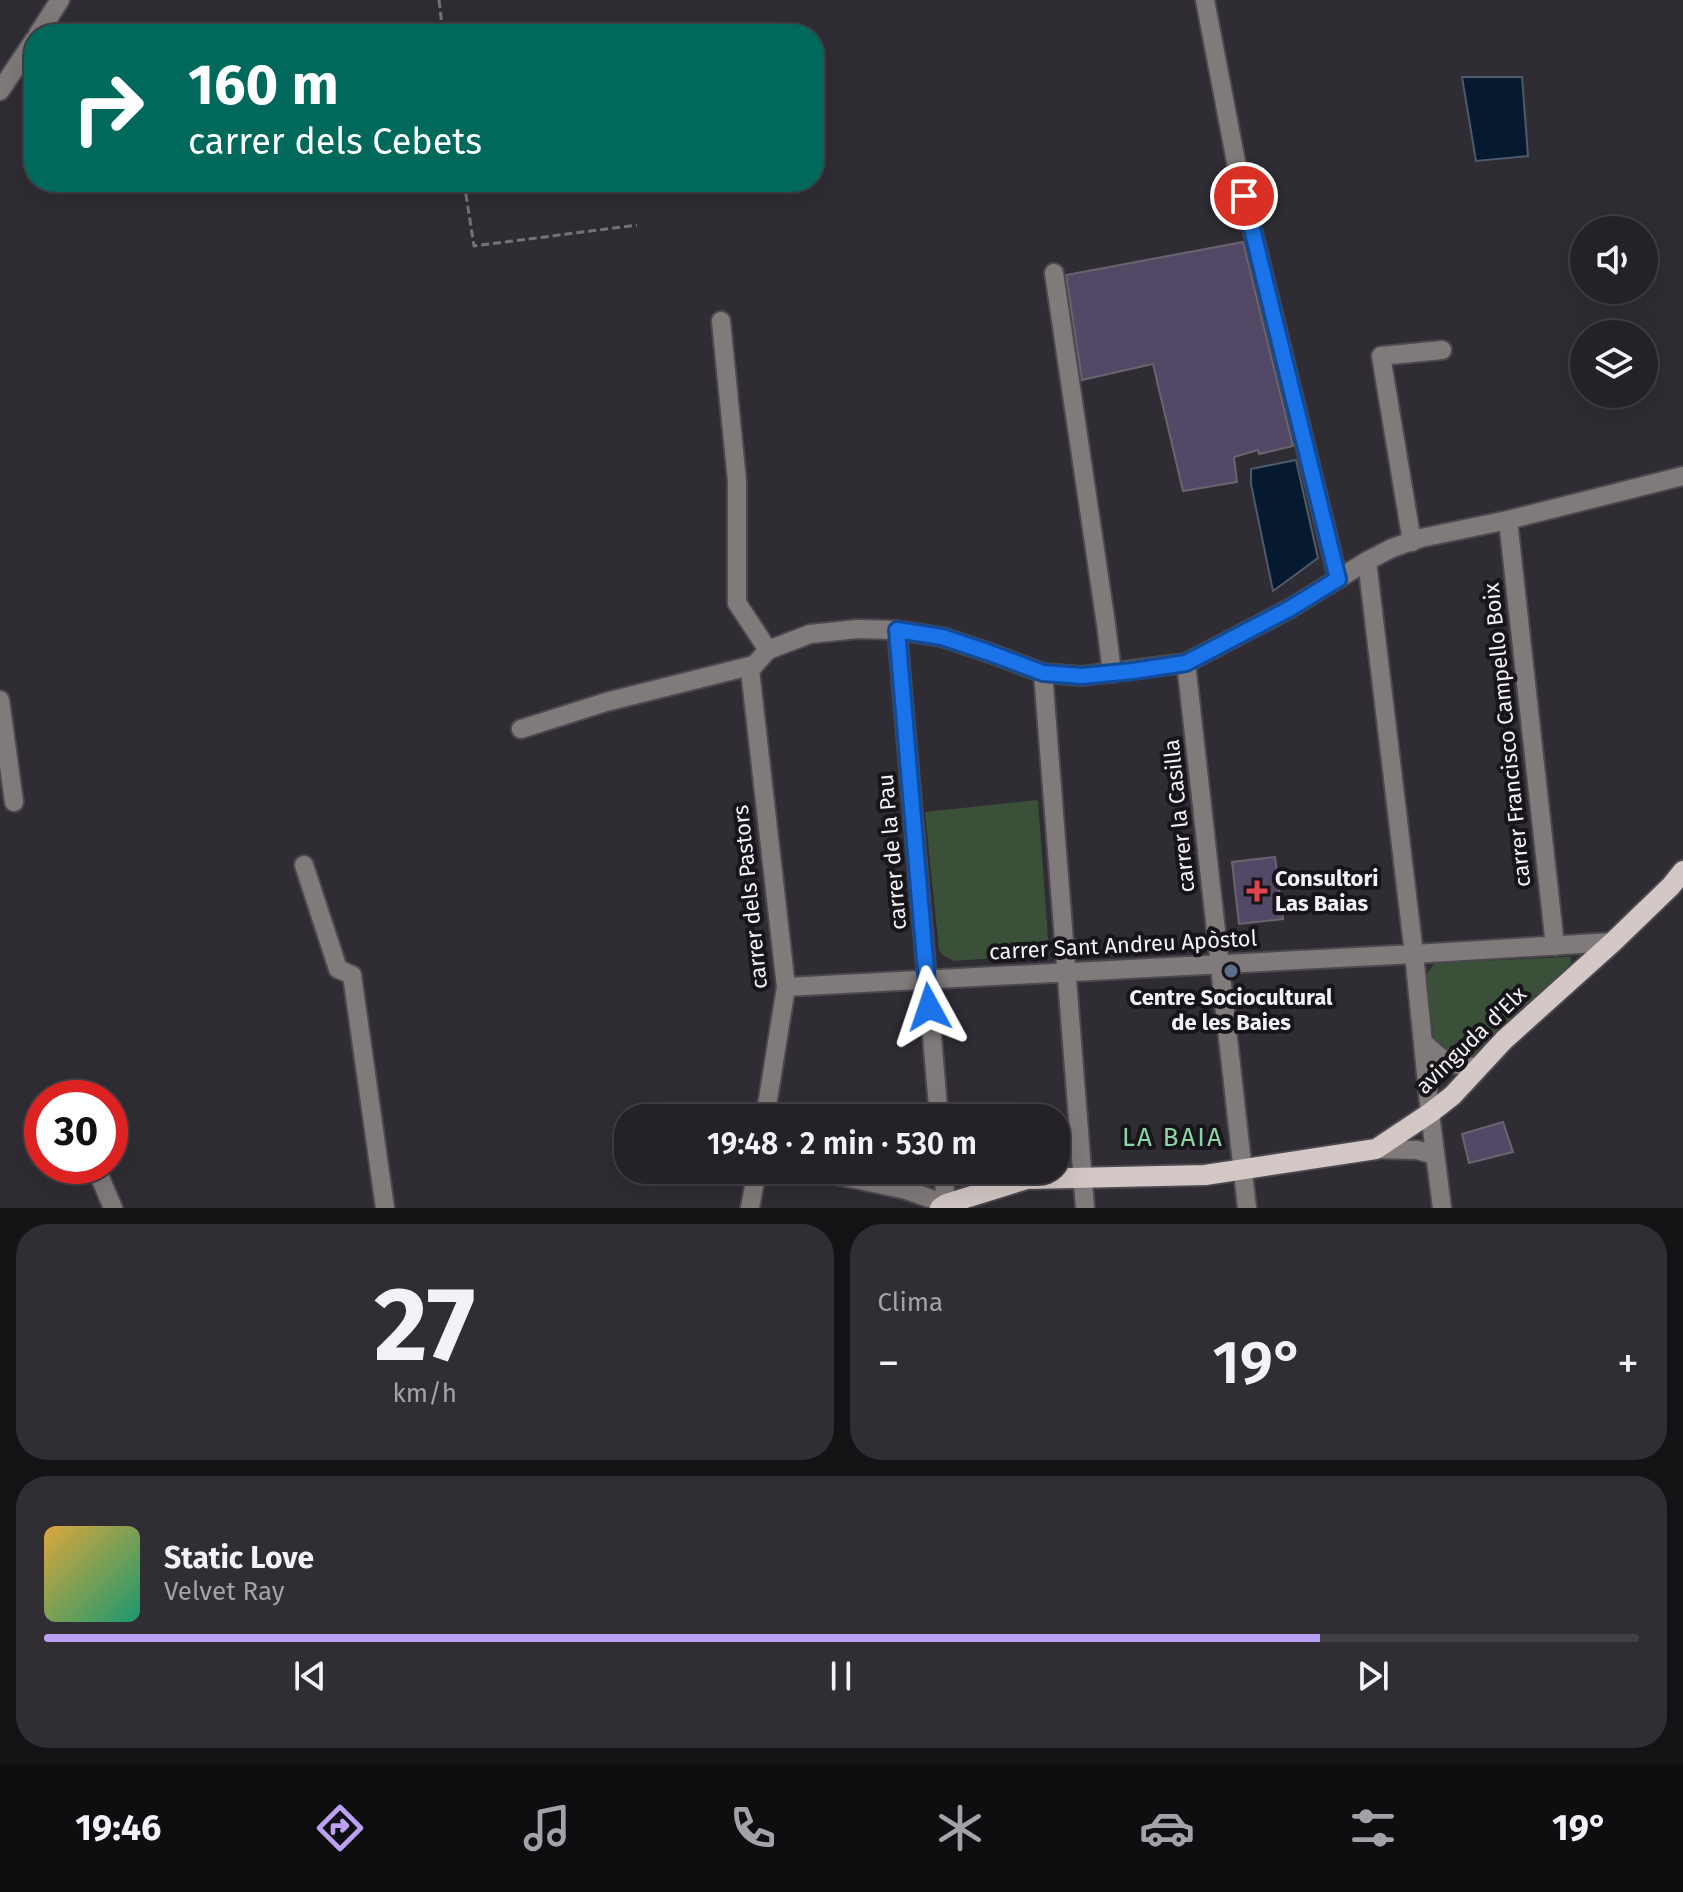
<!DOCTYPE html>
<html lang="es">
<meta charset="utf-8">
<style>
:root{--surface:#242127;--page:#302e33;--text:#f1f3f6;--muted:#a3a3a7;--line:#413e44;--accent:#bca0f2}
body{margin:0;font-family:"Fira Sans",sans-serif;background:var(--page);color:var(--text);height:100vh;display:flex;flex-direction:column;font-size:30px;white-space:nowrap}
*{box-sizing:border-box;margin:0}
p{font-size:26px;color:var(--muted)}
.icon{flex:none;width:44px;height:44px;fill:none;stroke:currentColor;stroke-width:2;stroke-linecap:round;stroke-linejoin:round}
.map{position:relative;height:1208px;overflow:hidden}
.sheet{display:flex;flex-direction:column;gap:16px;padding:16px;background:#141215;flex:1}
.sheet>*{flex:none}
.banner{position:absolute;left:24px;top:24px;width:800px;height:168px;border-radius:32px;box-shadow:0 8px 32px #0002,0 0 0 2px var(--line);background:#00695c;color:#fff;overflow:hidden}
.tools{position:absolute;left:1570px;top:216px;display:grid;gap:16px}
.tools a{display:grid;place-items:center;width:88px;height:88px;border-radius:50%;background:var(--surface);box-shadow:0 8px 32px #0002,0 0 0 2px var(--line);font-size:40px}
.speed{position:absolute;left:24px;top:1080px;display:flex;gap:16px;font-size:40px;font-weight:700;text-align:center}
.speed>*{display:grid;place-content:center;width:104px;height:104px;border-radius:50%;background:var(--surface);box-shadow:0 8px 32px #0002,0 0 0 2px var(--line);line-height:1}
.speed .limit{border:12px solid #d22;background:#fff;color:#111}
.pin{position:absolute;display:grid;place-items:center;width:68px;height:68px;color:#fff;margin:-34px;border:4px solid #fff;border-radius:50%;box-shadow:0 2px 8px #0007}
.me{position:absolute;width:88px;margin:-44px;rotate:355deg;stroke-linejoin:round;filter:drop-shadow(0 0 6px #0008)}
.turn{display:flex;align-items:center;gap:28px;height:168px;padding:0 32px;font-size:36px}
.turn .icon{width:104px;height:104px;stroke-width:2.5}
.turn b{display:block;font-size:56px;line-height:68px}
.big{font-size:60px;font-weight:600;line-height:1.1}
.sheet .card{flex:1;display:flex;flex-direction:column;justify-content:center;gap:12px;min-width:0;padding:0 28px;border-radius:32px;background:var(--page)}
.sheet .dial{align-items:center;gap:0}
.dial b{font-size:104px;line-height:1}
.song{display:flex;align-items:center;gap:24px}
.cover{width:96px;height:96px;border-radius:12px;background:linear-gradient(135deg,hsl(40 70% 55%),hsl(160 70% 35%))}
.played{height:8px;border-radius:4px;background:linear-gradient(90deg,var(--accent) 80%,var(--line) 80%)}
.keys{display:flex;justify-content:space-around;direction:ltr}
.heat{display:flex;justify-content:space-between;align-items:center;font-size:44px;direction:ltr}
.sheet .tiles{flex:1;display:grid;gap:16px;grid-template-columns:1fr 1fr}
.card:last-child{grid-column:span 2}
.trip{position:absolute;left:614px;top:1104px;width:456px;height:80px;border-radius:32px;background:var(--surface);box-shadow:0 8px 32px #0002,0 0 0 2px var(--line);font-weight:600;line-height:80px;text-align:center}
.tabs{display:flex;height:128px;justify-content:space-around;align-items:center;background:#0e0d10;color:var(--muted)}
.tabs .icon{width:56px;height:56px}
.tabs .active{color:var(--accent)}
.tabs b{font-size:36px;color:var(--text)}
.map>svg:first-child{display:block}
.green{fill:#3b5039}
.water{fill:#061a2f;stroke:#4d5a6b;stroke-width:2}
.building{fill:#534967;stroke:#68656e;stroke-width:2}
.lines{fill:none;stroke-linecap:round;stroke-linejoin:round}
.minor-casing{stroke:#4b484f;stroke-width:22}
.major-casing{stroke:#4b484f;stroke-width:24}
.path{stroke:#76727a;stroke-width:3;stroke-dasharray:8 4;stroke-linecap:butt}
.minor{stroke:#807b7a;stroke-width:18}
.major{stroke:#d3c8c6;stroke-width:20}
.route-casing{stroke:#114b97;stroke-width:20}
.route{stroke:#1a73e8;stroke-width:14}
.health-dot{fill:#e0444e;stroke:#171519;stroke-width:3}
.service-dot{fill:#5c6f8a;stroke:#171519;stroke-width:3}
.labels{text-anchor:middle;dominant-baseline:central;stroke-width:8;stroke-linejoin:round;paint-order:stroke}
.street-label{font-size:22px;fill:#f4f1f7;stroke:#171519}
.poi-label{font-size:22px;font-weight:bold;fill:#f4f1f7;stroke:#171519;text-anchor:start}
.quarter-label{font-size:26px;letter-spacing:2px;fill:#8cd6a6;stroke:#171519}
</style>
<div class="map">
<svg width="1683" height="1208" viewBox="0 0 1683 1208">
<rect width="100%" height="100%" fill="#302c34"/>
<path class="green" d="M1038 800 1048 939 1037 955 954 961 944 956 939 950 925 812Z
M1568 957H1571V963L1468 1063 1435 1048 1426 975 1435 963Z"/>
<path class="water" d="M1462 77H1522L1528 156 1476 161Z
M1296 460 1318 558 1273 591 1251 484V469Z"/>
<path class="building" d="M1243 242 1293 446 1259 454 1258 450 1234 457 1237 482 1183 491 1153 364 1082 380 1066 275Z
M1275 857 1283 919 1239 924 1232 862Z
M1503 1122 1513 1152 1469 1163 1462 1134Z"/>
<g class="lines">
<g class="minor-casing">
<path id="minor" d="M1205 0 1237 167 1338 579
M38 34 60 0
M0 91 34 40
M1054 273 1106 624 1112 673
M721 321 737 481V603L768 650
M1508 520 1555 946
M1412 542 1381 356 1442 350
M1367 561 1414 954 1430 1113 1442 1208
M897 630 939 1118
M1186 663 1247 1208
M1043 673 1085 1208
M0 700 14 802
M521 729 606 702 754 665
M304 865 338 969 352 975 385 1208
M786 987 1414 954 1613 942
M1423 1042C1444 1062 1449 1066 1479 1067
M765 1118 786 987 750 670 768 650 810 634 857 629 897 630 942 637 990 653 1043 673 1082 676 1186 663 1289 609 1367 561 1392 548 1421 538 1508 520 1683 476
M1376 1149 1417 1150 1435 1155
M96 1168 113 1208
M813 1170 906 1190 946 1204 943 1170
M750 1208 757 1170"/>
</g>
<g class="major-casing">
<path id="major" d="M940 1208 946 1204 1027 1179 1205 1175 1376 1149 1430 1113 1453 1095 1504 1040 1613 942 1671 886 1683 871"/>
</g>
<path class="path" d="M439 0 443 34
M464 182 474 246 637 225"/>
<use href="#minor" class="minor"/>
<use href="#major" class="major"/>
</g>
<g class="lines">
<g class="route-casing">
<path id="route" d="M929 1007 897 630 942 637 990 653 1043 673 1082 676 1133 671 1186 663 1289 609 1338 579 1244 196"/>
</g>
<use href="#route" class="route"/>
</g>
<path class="health-dot" d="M1253 879h8v8h8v8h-8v8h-8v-8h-8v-8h8z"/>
<circle class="service-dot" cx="1231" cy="971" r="8"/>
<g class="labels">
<g class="street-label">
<text transform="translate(1507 735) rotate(-96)">carrer Francisco Campello Boix</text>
<text transform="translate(1179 816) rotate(-96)">carrer la Casilla</text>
<text transform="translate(892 852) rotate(-95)">carrer de la Pau</text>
<text transform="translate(750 897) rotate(-96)">carrer dels Pastors</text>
<text transform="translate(1123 945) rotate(-3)">carrer Sant Andreu Apòstol</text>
<text transform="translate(1471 1040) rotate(-44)">avinguda d'Elx</text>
</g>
<g class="poi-label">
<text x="1275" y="878">Consultori<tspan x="1275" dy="25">Las Baias</tspan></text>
<text x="1231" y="997" text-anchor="middle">Centre Sociocultural<tspan x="1231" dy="25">de les Baies</tspan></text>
</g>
<g class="quarter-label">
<text x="1173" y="1137">LA BAIA</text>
</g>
</g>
</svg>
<div class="tools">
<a><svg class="icon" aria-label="sound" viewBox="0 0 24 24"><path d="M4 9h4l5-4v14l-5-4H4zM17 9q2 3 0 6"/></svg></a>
<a><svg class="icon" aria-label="layers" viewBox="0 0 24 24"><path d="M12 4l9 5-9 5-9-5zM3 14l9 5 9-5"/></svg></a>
</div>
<div class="speed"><div class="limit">30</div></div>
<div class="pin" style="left:1244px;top:196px;background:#d93025"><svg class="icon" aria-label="arrive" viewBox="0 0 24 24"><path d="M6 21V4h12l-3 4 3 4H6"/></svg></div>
<svg class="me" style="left:929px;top:1007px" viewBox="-20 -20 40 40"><path d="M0-17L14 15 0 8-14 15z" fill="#1a73e8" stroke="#fff" stroke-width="4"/></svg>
<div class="trip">19:48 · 2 min · 530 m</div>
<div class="banner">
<div class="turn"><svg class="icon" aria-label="right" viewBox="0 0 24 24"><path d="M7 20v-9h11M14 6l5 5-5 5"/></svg><div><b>160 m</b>carrer dels Cebets</div></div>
</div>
</div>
<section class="sheet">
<div class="tiles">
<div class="card dial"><b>27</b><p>km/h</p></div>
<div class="card"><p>Clima</p>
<div class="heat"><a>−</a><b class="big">19°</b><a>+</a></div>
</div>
<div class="card">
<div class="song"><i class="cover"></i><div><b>Static Love</b><p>Velvet Ray</p></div></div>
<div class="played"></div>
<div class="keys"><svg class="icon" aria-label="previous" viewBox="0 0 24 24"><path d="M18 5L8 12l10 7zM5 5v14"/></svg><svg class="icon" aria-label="pause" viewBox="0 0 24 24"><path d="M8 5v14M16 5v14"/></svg><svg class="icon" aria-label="next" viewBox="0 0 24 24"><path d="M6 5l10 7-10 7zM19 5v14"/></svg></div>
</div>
</div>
</section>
<nav class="tabs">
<b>19:46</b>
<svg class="icon active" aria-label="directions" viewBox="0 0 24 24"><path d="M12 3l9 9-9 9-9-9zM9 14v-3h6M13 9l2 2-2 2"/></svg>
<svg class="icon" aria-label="music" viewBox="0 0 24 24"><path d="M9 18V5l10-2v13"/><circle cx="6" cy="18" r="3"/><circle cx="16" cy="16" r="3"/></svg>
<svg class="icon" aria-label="phone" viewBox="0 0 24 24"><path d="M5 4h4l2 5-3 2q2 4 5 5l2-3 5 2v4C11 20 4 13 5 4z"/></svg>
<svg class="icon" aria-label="climate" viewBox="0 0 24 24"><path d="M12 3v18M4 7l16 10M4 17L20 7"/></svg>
<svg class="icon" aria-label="car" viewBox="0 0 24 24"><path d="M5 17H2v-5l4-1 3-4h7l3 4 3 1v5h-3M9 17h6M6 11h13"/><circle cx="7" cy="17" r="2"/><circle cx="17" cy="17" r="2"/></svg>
<svg class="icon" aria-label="filters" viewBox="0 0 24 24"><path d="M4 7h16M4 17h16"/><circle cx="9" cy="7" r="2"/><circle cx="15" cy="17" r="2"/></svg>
<b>19°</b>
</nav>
